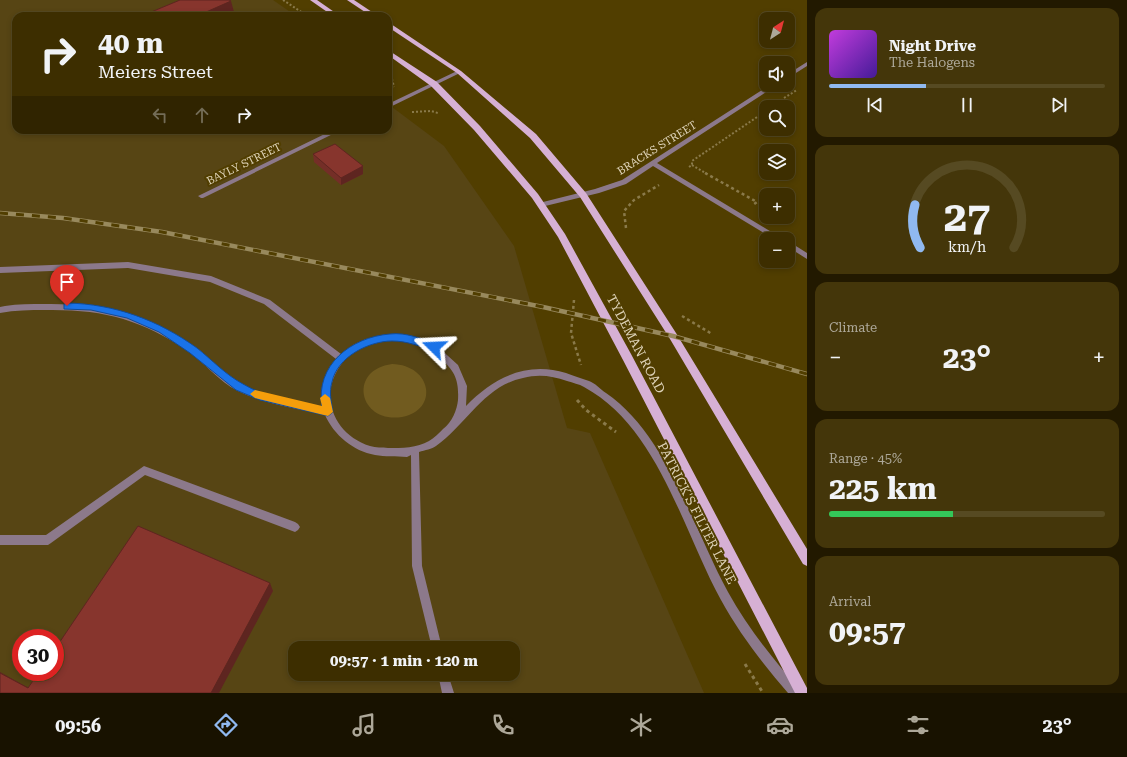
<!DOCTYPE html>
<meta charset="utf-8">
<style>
:root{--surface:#3d2e00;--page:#44360a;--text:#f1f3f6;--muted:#ada899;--line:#564a22;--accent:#90b9f0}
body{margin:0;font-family:"Roboto Serif",serif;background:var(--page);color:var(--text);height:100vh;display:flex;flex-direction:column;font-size:15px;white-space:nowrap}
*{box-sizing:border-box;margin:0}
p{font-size:13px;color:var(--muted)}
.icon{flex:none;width:22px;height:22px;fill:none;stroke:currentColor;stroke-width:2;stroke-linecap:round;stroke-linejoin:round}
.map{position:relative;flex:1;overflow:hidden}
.drawer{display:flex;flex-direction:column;gap:8px;padding:8px;background:#221900;width:320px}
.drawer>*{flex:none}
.guide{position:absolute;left:12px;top:12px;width:380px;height:122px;border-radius:12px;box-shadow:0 2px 6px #0003,0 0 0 1px var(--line);background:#3d2e00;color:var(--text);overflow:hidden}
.needle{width:26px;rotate:36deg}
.controls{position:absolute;left:759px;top:12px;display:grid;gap:8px}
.controls a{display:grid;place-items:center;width:36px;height:36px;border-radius:8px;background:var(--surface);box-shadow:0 2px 6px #0003,0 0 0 1px var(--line);font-size:20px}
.speed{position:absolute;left:12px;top:629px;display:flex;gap:8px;font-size:20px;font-weight:700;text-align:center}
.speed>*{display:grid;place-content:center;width:52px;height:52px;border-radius:50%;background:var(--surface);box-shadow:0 2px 6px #0003,0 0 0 1px var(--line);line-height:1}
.speed .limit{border:6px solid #d22;background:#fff;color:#111}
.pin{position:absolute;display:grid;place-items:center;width:34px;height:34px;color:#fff;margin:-41px -17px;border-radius:50% 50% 50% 0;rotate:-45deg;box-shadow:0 0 4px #0007}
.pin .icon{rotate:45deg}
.me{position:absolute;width:44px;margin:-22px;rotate:291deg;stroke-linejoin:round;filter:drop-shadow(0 0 3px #0008)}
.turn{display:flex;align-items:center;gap:14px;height:84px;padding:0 20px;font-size:18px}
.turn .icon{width:52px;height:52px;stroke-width:2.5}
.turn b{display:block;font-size:28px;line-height:34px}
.lanes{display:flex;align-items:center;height:38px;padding:0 20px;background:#0003;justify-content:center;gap:20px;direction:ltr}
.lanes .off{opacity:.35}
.big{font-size:30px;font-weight:700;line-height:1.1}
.drawer .card{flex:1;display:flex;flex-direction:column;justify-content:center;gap:6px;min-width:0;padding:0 14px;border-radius:12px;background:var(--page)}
.drawer .dial{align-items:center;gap:0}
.dial svg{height:104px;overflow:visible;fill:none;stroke:var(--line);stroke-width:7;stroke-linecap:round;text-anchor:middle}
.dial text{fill:var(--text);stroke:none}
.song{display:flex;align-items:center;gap:12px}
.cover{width:48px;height:48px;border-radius:6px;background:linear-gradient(135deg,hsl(290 70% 55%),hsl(260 70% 35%))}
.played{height:4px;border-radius:2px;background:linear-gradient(90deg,var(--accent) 35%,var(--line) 35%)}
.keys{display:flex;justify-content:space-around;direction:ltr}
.heat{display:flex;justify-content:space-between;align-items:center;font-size:22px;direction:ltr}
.charge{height:6px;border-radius:3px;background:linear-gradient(90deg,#34c759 45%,var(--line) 0)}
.trip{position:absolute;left:288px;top:641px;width:232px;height:40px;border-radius:12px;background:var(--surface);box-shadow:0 2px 6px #0003,0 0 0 1px var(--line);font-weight:700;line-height:40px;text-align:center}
.dock{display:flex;height:64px;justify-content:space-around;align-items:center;background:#181200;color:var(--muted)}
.dock .icon{width:28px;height:28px}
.dock .active{color:var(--accent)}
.dock b{font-size:18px;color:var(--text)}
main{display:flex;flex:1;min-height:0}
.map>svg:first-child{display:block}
.built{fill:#574514;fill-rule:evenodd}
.green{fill:#715b1f}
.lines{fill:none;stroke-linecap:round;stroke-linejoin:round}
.path-far2{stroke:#8a7a4a;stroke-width:2;stroke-dasharray:2 2;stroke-linecap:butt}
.path-far1{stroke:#8a7a4a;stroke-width:2.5;stroke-dasharray:3 3;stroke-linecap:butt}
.path{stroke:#8a7a4a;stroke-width:3;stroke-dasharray:3.5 3.5;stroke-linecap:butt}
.service{fill:#8c798b;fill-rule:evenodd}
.minor{fill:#8c798b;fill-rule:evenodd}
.primary{fill:#d6b0d4;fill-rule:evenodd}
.rail-casing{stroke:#98895d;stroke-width:4.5}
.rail{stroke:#513e00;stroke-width:3;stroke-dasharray:8;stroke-linecap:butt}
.wall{fill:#742e27}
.shaded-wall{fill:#5e2520}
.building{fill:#87352d;stroke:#5e2520}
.route{fill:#1a73e8;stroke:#114b97}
.slow{fill:#f59e0b}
.labels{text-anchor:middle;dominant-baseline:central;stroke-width:4;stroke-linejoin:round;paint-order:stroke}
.far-street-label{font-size:11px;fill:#ded3b8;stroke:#513e00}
.street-label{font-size:13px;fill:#ded3b8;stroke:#513e00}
</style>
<main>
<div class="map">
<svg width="807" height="693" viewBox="0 0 807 693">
<rect width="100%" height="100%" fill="#513e00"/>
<path class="built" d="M0 0H273L296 16H16V130H388V104L444 146 514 246 567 428 590 433 704 693H0ZM21 638H55V672H21ZM295 648H513V674H295Z"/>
<path class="green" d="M392 364C432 365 439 410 402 417 359 424 347 370 392 364Z"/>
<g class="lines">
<path class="path-far2" d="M283 0 303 13
M391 75 394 87
M784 98 797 90
M771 107 778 102
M412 112 431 111 438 113
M692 165 707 174
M689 167 692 165V161L766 111"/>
<path class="path-far1" d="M705 173 757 202 753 205
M626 228 624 211 634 200 659 185
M574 300 571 333 581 365
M682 316 712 334"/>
<path class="path" d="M577 400 586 410 616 432
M745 664 763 693"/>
<path class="service" d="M457 71 462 72 388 108V104Z
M333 130H341L203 198H201L198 196Z
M144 466 295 522 298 524 300 527 298 530 295 532 145 475 51 543 48 545H0V535H46Z"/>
<path class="minor" d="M807 62V66L788 78V74Z
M770 85H777L657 163 783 239H774L653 166 626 184 599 193 541 207 538 205 539 203 595 189 622 180Z
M788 241 807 253V259L788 247Z
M128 262 211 276 270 300 341 354 353 345 366 339 390 334H402L437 346 458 365 467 386 466 406C493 378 526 361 566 373 573 376 581 378 589 381 595 383 600 389 606 393 667 435 693 528 728 592 747 627 773 659 799 689L801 693H788C763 664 739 633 721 600 683 531 658 427 584 387 579 384 573 383 567 381 552 376 539 374 523 378 484 386 467 424 436 446 432 449 425 450 419 452L422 566 442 648H432L412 566 411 455 407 457C396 456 385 457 375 455 353 451 334 435 325 415 296 408 264 404 238 391 218 381 205 363 188 351 141 319 102 309 45 310 30 310 15 310 0 313V307L5 306C18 304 31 304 44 304 101 303 146 314 194 346 211 358 224 376 244 386 268 398 297 401 323 407 318 391 325 372 336 359L264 304 210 282 128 268 0 273V267ZM402 340C411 343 422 345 431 350 434 352 437 355 440 358 455 371 459 380 458 400 457 410 452 422 443 429 439 433 434 438 429 441 417 448 402 448 388 448 382 447 376 448 370 446 332 434 317 392 344 361 351 353 361 347 372 343 381 341 392 340 402 340Z
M438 674H448L454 693H442Z"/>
<path class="primary" d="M310 0H317L340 16H333Z
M347 0H354L378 16H371Z
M388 22 461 71 536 134 586 193 676 333 807 549V566L803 564 670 339 580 197 530 138 457 73 388 27Z
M388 50 437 82 480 126 538 194 565 234 631 354 807 688V693H795L623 360 558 237 532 198 474 130 431 86 388 55Z"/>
<g class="rail-casing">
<path id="rail" d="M0 213 63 218 162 232 543 307 673 336 807 374"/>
</g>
<use href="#rail" class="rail"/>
</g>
<path class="wall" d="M313 154 363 166V174L341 185 314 162Z"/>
<path class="shaded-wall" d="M231 1 234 12 225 16H197Z
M363 166V174L341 185V178Z
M270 583 273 591 219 693H211Z
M0 672 38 693 28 688 0 673Z"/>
<path class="building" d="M180 0H229L231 1 197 16H146L144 15Z
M335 144 363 166 341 178 313 154Z
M138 526 270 583 211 693H0V673L28 688 39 672H55V649Z"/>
<path class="route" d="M67 303C115 304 158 320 197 348 212 360 226 375 243 384 266 398 296 401 322 407 315 365 351 337 390 334 406 332 422 339 437 344L438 347 434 351C419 346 407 341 392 341 369 341 337 357 332 382 329 392 331 401 333 412L328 416 260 400 236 390 190 353 159 332 127 318 91 310 64 309V304Z"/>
<path class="slow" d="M255 390 322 406 320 398 325 394 330 398 333 412 328 416 255 398 250 394Z"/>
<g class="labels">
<g class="far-street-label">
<text transform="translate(657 148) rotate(-32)">BRACKS STREET</text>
<text transform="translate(244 164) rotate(-26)">BAYLY STREET</text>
</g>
<g class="street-label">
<text transform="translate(636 344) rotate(62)">TYDEMAN ROAD</text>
<text transform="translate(697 513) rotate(63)">PATRICK'S FILTER LANE</text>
</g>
</g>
</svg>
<div class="controls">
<a><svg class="needle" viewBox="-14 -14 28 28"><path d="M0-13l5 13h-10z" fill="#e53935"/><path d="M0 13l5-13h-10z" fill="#ada899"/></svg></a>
<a><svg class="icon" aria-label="sound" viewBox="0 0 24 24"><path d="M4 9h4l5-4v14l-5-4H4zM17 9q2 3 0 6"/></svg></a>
<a><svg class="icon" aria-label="search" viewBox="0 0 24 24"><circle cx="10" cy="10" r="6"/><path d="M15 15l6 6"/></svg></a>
<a><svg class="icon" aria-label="layers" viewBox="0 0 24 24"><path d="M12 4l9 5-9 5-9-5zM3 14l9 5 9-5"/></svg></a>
<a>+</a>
<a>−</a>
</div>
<div class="speed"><div class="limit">30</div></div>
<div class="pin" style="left:67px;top:306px;background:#d93025"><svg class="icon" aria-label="arrive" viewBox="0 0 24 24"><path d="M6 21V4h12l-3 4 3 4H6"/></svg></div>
<svg class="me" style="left:434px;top:347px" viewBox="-20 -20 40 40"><path d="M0-17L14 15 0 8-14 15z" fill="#1a73e8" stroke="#fff" stroke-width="4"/></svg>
<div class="trip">09:57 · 1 min · 120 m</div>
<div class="guide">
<div class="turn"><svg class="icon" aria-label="right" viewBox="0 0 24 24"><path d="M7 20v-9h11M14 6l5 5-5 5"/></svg><div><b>40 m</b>Meiers Street</div></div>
<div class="lanes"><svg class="icon off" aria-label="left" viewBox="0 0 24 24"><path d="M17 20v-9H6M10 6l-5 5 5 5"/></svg><svg class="icon off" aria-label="ahead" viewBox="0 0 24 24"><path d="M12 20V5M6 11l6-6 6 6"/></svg><svg class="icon" aria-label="right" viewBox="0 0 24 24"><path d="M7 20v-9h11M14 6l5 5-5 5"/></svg></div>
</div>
</div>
<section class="drawer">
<div class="card">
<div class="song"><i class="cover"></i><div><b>Night Drive</b><p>The Halogens</p></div></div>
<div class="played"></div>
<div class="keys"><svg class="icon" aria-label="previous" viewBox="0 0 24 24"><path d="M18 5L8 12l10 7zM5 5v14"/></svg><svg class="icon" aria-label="pause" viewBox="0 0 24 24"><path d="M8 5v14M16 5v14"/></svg><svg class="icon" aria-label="next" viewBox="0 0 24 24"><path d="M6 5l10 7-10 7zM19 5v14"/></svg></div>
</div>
<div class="card dial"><svg viewBox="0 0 100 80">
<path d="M14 69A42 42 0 1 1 86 69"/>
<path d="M14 69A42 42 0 0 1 10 36" stroke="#90b9f0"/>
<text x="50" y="56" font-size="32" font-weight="700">27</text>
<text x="50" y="72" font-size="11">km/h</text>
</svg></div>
<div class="card"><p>Climate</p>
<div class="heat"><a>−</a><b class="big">23°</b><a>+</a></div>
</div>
<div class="card"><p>Range · 45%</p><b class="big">225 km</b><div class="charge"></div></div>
<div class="card"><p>Arrival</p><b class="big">09:57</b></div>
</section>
</main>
<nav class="dock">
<b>09:56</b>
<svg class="icon active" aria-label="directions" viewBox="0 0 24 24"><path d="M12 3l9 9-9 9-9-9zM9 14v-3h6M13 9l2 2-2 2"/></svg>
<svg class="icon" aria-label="music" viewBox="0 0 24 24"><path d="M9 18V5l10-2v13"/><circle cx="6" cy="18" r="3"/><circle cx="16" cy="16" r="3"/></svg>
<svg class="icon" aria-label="phone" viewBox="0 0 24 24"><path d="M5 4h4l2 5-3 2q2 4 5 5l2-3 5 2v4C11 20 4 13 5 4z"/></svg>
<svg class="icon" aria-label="climate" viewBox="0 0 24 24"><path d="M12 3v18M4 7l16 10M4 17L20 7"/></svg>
<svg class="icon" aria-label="car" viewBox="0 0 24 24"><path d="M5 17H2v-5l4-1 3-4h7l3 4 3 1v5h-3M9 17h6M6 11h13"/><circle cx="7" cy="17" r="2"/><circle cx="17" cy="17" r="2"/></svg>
<svg class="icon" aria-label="filters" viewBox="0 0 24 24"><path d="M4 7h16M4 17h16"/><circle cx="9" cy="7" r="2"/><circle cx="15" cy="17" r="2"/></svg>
<b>23°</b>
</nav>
